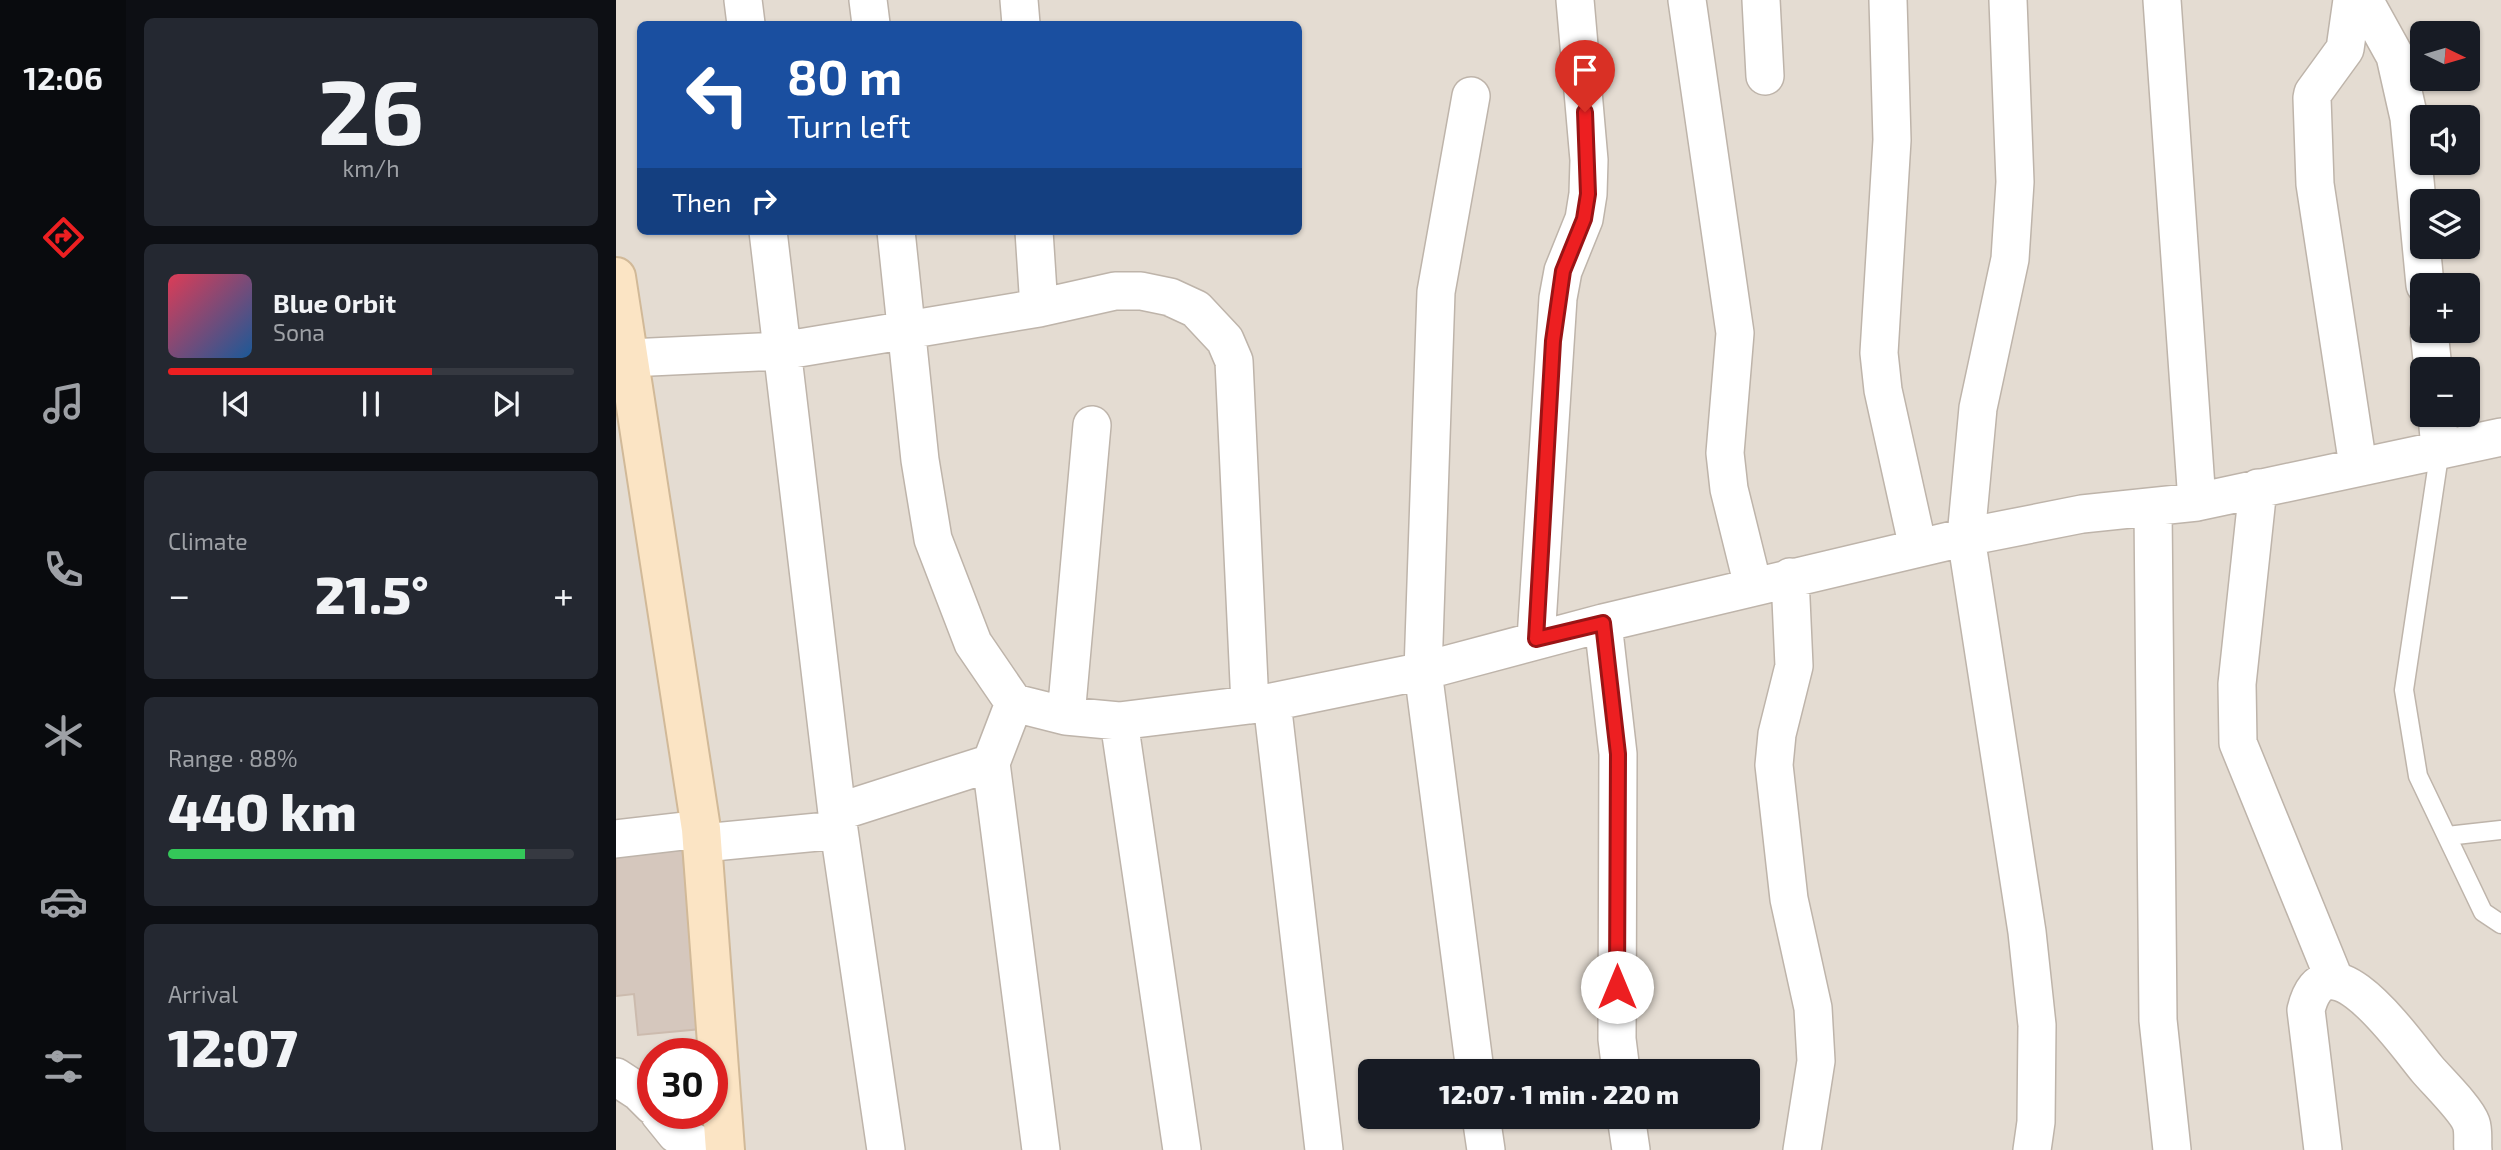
<!DOCTYPE html>
<meta charset="utf-8">
<style>
:root{--surface:#171b24;--page:#242831;--text:#f1f3f6;--muted:#9ea1a6;--line:#363941;--accent:#ed1f21}
body{margin:0;font-family:"Exo 2",sans-serif;background:var(--page);color:var(--text);height:100vh;display:flex;flex-direction:column;font-size:26px;white-space:nowrap}
*{box-sizing:border-box;margin:0}
p{font-size:23px;color:var(--muted)}
.icon{flex:none;width:38px;height:38px;fill:none;stroke:currentColor;stroke-width:2;stroke-linecap:round;stroke-linejoin:round}
.map{position:relative;flex:1;overflow:hidden}
.side{display:flex;flex-direction:column;gap:18px;padding:18px;background:#0d0f14;width:490px}
.side>*{flex:none}
.top-card{position:absolute;left:21px;top:21px;width:665px;height:214px;border-radius:10px;box-shadow:0 2px 5px #0004;background:#1a4fa0;color:#fff;overflow:hidden}
.needle{width:46px;rotate:95deg}
.tools{position:absolute;left:1794px;top:21px;display:grid;gap:14px}
.tools a{display:grid;place-items:center;width:70px;height:70px;border-radius:10px;background:var(--surface);box-shadow:0 2px 5px #0004;font-size:35px}
.speed{position:absolute;left:21px;top:1038px;display:flex;gap:14px;font-size:35px;font-weight:700;text-align:center}
.speed>*{display:grid;place-content:center;width:91px;height:91px;border-radius:50%;background:var(--surface);box-shadow:0 2px 5px #0004;line-height:1}
.speed .limit{border:10px solid #d22;background:#fff;color:#111}
.pin{position:absolute;display:grid;place-items:center;width:60px;height:60px;color:#fff;margin:-72px -30px;border-radius:50% 50% 50% 0;rotate:-45deg;box-shadow:0 0 7px #0007}
.pin .icon{rotate:45deg}
.me{position:absolute;width:77px;margin:-38px;rotate:0deg;stroke-linejoin:round;filter:drop-shadow(0 0 5px #0008)}
.turn{display:flex;align-items:center;gap:24px;height:147px;padding:0 35px;font-size:32px}
.turn .icon{width:91px;height:91px;stroke-width:2.5}
.turn b{display:block;font-size:49px;line-height:60px}
.then{display:flex;align-items:center;height:66px;padding:0 35px;background:#0003;gap:14px;font-size:26px}
.big{font-size:52px;font-weight:800;line-height:1.1}
.side .tile{flex:1;display:flex;flex-direction:column;justify-content:center;gap:10px;min-width:0;padding:0 24px;border-radius:10px;background:var(--page)}
.side .dial{align-items:center;gap:0}
.dial b{font-size:91px;line-height:1}
.song{display:flex;align-items:center;gap:21px}
.cover{width:84px;height:84px;border-radius:10px;background:linear-gradient(135deg,hsl(350 70% 55%),hsl(210 70% 35%))}
.played{height:7px;border-radius:4px;background:linear-gradient(90deg,var(--accent) 65%,var(--line) 65%)}
.keys{display:flex;justify-content:space-around;direction:ltr}
.heat{display:flex;justify-content:space-between;align-items:center;font-size:38px;direction:ltr}
.charge{height:10px;border-radius:5px;background:linear-gradient(90deg,#34c759 88%,var(--line) 0)}
.trip{position:absolute;left:742px;top:1059px;width:402px;height:70px;border-radius:10px;background:var(--surface);box-shadow:0 2px 5px #0004;font-weight:800;line-height:70px;text-align:center}
main{display:flex;flex:1;min-height:0}
.tab-bar{display:flex;flex-direction:column;width:126px;justify-content:space-around;align-items:center;background:#090b0e;color:var(--muted)}
.tab-bar .icon{width:49px;height:49px}
.tab-bar .on{color:var(--accent)}
.tab-bar b{font-size:32px;color:var(--text)}
.map>svg:first-child{display:block}
.residential{fill:#e4dcd2;fill-rule:evenodd}
.building{fill:#d5c7bd;stroke:#ccbbae;stroke-width:2}
.lines{fill:none;stroke-linecap:round;stroke-linejoin:round}
.lane-casing{stroke:#beb4aa;stroke-width:21}
.street-casing{stroke:#beb4aa;stroke-width:40}
.secondary-casing{stroke:#d1b998;stroke-width:42}
.lane{stroke:#fff;stroke-width:18}
.street{stroke:#fff;stroke-width:37}
.secondary{stroke:#fbe4c4;stroke-width:38}
.route-casing{stroke:#9a1415;stroke-width:18}
.route{stroke:#ed1f21;stroke-width:12}
</style>
<main>
<nav class="tab-bar">
<b>12:06</b>
<svg class="icon on" aria-label="directions" viewBox="0 0 24 24"><path d="M12 3l9 9-9 9-9-9zM9 14v-3h6M13 9l2 2-2 2"/></svg>
<svg class="icon" aria-label="music" viewBox="0 0 24 24"><path d="M9 18V5l10-2v13"/><circle cx="6" cy="18" r="3"/><circle cx="16" cy="16" r="3"/></svg>
<svg class="icon" aria-label="phone" viewBox="0 0 24 24"><path d="M5 4h4l2 5-3 2q2 4 5 5l2-3 5 2v4C11 20 4 13 5 4z"/></svg>
<svg class="icon" aria-label="climate" viewBox="0 0 24 24"><path d="M12 3v18M4 7l16 10M4 17L20 7"/></svg>
<svg class="icon" aria-label="car" viewBox="0 0 24 24"><path d="M5 17H2v-5l4-1 3-4h7l3 4 3 1v5h-3M9 17h6M6 11h13"/><circle cx="7" cy="17" r="2"/><circle cx="17" cy="17" r="2"/></svg>
<svg class="icon" aria-label="filters" viewBox="0 0 24 24"><path d="M4 7h16M4 17h16"/><circle cx="9" cy="7" r="2"/><circle cx="15" cy="17" r="2"/></svg>
</nav>
<section class="side">
<div class="tile dial"><b>26</b><p>km/h</p></div>
<div class="tile">
<div class="song"><i class="cover"></i><div><b>Blue Orbit</b><p>Sona</p></div></div>
<div class="played"></div>
<div class="keys"><svg class="icon" aria-label="previous" viewBox="0 0 24 24"><path d="M18 5L8 12l10 7zM5 5v14"/></svg><svg class="icon" aria-label="pause" viewBox="0 0 24 24"><path d="M8 5v14M16 5v14"/></svg><svg class="icon" aria-label="next" viewBox="0 0 24 24"><path d="M6 5l10 7-10 7zM19 5v14"/></svg></div>
</div>
<div class="tile"><p>Climate</p>
<div class="heat"><a>−</a><b class="big">21.5°</b><a>+</a></div>
</div>
<div class="tile"><p>Range · 88%</p><b class="big">440 km</b><div class="charge"></div></div>
<div class="tile"><p>Arrival</p><b class="big">12:07</b></div>
</section>
<div class="map">
<svg width="1885" height="1150" viewBox="0 0 1885 1150">
<rect width="100%" height="100%" fill="#f1ebe4"/>
<path class="residential" d="M0 0H1885V1150H0ZM24 24H682V231H24ZM1806 33H1852V79H1806ZM1806 117H1852V163H1806ZM1806 201H1852V247H1806ZM1806 285H1852V331H1806ZM1806 369H1852V415H1806ZM37 1054H96V1113H37ZM754 1071H1132V1116H754Z"/>
<path class="building" d="M65 838 85 1029 22 1035 18 994 0 996V845Z"/>
<g class="lines">
<g class="lane-casing">
<path id="lane" d="M1824 449 1788 690 1802 776 1867 912 1885 924
M1831 836 1885 830"/>
</g>
<g class="street-casing">
<path id="street" d="M127 0 130 24
M252 0 255 24
M403 0 405 24
M1071 0 1119 333 1109 453 1113 489 1137 586
M1145 0 1149 76
M1272 0 1276 140 1263 353 1267 390 1302 548
M1392 0 1399 182 1394 259 1362 408 1350 537 1411 932 1421 1025 1420 1122 1416 1150
M1546 0 1581 502
M1736 0 1729 49 1697 93 1696 98 1699 184 1742 466
M1748 0 1779 56 1793 118 1809 285
M855 96 820 292 807 671 859 1071
M152 231 223 830 270 1150
M280 231 304 460 317 539 357 643 398 703 450 716 503 721 656 702 807 671 987 623 1350 537 1466 514 1581 502 1885 437
M418 231 423 308
M1813 331 1817 369
M13 358 165 351 423 308 499 291H525L554 297 580 309 609 340 618 361 634 705
M1821 415 1824 449
M1642 488 1621 684 1622 743 1719 981
M1537 509 1542 1020 1556 1150
M1174 577 1178 666 1161 734 1158 765 1173 899 1197 1008 1200 1061 1186 1150
M987 623 1002 754 1001 1039 1005 1071
M920 639 942 298 947 271 968 219 972 194 973 160 959 0
M656 702 708 1150
M450 716 476 425
M503 721 566 1150
M375 763 425 1150
M222 812 375 763 398 703
M0 839 85 829
M87 843 223 830
M0 1077 23 1092 37 1106
M43 1113 60 1134 95 1150
M865 1116 870 1150
M1010 1116 1015 1150
M1707 1150 1690 1010C1710 927 1790 1044 1811 1069 1822 1082 1850 1109 1855 1123 1858 1131 1856 1142 1857 1150"/>
</g>
<g class="secondary-casing">
<path id="secondary" d="M0 277 85 829 109 1150"/>
</g>
<use href="#lane" class="lane"/>
<use href="#street" class="street"/>
<use href="#secondary" class="secondary"/>
</g>
<g class="lines">
<g class="route-casing">
<path id="route" d="M969 112 972 194 968 219 947 271 937 341 920 639 987 623 1002 754 1001 987"/>
</g>
<use href="#route" class="route"/>
</g>
</svg>
<div class="tools">
<a><svg class="needle" viewBox="-14 -14 28 28"><path d="M0-13l5 13h-10z" fill="#e53935"/><path d="M0 13l5-13h-10z" fill="#9ea1a6"/></svg></a>
<a><svg class="icon" aria-label="sound" viewBox="0 0 24 24"><path d="M4 9h4l5-4v14l-5-4H4zM17 9q2 3 0 6"/></svg></a>
<a><svg class="icon" aria-label="layers" viewBox="0 0 24 24"><path d="M12 4l9 5-9 5-9-5zM3 14l9 5 9-5"/></svg></a>
<a>+</a>
<a>−</a>
</div>
<div class="speed"><div class="limit">30</div></div>
<div class="pin" style="left:969px;top:112px;background:#d93025"><svg class="icon" aria-label="arrive" viewBox="0 0 24 24"><path d="M6 21V4h12l-3 4 3 4H6"/></svg></div>
<svg class="me" style="left:1001px;top:987px" viewBox="-20 -20 40 40"><circle r="19" fill="#fff"/><path d="M0-13L10 11 0 6-10 11z" fill="#ed1f21"/></svg>
<div class="trip">12:07 · 1 min · 220 m</div>
<div class="top-card">
<div class="turn"><svg class="icon" aria-label="left" viewBox="0 0 24 24"><path d="M17 20v-9H6M10 6l-5 5 5 5"/></svg><div><b>80 m</b>Turn left</div></div>
<div class="then">Then<svg class="icon" aria-label="right" viewBox="0 0 24 24"><path d="M7 20v-9h11M14 6l5 5-5 5"/></svg></div>
</div>
</div>
</main>
